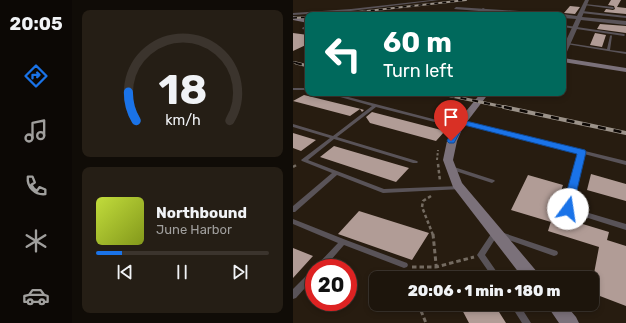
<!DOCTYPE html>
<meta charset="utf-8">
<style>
:root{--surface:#1d150c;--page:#251e15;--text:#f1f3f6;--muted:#a09f9d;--line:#3b342d;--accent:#1a73e8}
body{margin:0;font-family:Rubik,sans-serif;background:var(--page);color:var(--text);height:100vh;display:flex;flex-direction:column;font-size:15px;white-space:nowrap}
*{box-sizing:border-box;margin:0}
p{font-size:13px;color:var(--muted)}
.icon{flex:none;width:22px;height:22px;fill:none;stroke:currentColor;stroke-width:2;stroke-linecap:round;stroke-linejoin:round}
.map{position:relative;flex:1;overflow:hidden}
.details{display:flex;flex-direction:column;gap:10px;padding:10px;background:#100c07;width:221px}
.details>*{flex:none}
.hud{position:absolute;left:12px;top:12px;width:261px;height:84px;border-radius:8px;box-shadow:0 2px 6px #0003,0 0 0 1px var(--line);background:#00695c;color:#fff;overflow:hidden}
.speed{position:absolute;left:12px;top:259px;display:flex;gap:8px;font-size:20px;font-weight:700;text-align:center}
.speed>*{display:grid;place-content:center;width:52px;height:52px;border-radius:50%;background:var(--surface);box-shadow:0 2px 6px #0003,0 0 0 1px var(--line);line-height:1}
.speed .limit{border:6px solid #d22;background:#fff;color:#111}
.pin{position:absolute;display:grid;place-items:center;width:34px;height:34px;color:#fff;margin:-41px -17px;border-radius:50% 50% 50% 0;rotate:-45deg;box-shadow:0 0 4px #0007}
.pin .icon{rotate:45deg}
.me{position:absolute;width:44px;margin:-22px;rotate:14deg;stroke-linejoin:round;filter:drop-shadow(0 0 3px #0008)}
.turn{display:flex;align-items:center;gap:14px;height:84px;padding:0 12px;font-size:18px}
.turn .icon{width:52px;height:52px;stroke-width:2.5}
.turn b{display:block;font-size:28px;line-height:34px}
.details .tile{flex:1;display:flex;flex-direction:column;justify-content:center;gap:6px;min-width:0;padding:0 14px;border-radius:8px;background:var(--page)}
.details .dial{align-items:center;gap:0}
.dial svg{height:104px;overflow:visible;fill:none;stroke:var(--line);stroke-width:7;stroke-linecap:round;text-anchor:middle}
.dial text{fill:var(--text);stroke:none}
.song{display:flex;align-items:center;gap:12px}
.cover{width:48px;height:48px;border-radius:6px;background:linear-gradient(135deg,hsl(70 70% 55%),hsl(70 70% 35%))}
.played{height:4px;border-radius:2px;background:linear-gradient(90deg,var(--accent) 15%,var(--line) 15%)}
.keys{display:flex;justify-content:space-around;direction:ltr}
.trip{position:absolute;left:76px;top:271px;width:230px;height:40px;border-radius:8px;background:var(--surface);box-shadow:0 2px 6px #0003,0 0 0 1px var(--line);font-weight:800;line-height:40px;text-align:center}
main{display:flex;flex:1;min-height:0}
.dock{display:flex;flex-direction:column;width:72px;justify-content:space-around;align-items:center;background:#0c0805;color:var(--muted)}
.dock .icon{width:28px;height:28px}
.dock .active{color:var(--accent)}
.dock b{font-size:18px;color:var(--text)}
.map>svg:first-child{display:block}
.building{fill:#b19c96}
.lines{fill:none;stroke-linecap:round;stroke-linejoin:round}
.path-far2{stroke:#746b61;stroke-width:2;stroke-dasharray:2.5 2;stroke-linecap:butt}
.path-far1{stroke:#746b61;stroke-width:2.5;stroke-dasharray:3.5 2.5;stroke-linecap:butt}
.path{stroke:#746b61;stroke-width:3;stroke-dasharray:4.5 3;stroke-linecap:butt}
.service{fill:#595358;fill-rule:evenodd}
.minor{fill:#595358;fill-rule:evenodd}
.secondary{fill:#7b717a;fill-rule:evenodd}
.rail-far2-casing{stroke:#9b9289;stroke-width:2}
.rail-far1-casing{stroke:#9b9289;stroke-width:3}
.rail-casing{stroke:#9b9289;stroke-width:4}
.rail-far2{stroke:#0c0704;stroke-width:1.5;stroke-dasharray:4;stroke-linecap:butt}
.rail-far1{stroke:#0c0704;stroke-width:2;stroke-dasharray:6;stroke-linecap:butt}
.rail{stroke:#0c0704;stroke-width:2.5;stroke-dasharray:8;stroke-linecap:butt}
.route{fill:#1a73e8;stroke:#114b97}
</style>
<main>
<nav class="dock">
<b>20:05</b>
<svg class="icon active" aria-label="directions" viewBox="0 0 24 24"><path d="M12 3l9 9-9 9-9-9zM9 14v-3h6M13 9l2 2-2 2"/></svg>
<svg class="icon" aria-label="music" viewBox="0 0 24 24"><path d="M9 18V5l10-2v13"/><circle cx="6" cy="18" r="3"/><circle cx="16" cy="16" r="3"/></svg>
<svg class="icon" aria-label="phone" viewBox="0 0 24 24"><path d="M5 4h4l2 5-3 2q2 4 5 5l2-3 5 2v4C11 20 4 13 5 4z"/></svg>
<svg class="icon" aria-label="climate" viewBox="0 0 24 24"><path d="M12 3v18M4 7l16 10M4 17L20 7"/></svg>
<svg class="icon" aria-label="car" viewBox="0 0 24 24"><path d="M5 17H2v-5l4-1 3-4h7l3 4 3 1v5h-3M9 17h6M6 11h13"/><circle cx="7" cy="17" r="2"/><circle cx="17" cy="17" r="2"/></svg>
</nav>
<section class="details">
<div class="tile dial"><svg viewBox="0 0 100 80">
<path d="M14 69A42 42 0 1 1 86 69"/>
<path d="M14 69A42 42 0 0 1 8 47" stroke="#1a73e8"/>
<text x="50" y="56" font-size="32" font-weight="700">18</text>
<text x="50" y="72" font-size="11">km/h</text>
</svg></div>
<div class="tile">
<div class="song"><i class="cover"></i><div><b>Northbound</b><p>June Harbor</p></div></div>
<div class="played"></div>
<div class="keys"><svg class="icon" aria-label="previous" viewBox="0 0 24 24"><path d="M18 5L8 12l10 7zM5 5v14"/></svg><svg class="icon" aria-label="pause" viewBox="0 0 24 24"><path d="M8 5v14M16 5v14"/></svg><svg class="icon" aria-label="next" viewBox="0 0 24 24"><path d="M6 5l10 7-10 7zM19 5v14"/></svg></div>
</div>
</section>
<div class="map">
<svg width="333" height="323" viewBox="0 0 333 323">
<rect width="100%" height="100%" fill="#271c10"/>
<path class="building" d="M318 0H328L324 7 333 8V14L311 12 313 9 320 10 322 9 321 6 315 5Z
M277 6 287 7 282 14 271 13Z
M307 24 333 26V33L304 29Z
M0 33 15 35V44L0 51Z
M302 33 313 35 309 47 297 45Z
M11 95 68 109 71 110 69 112 67 109 57 116 0 101Z
M79 112 152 131 143 141 77 123 73 117Z
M0 133 23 140 8 151 0 148Z
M41 146 116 168 103 182 27 157Z
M298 174 333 184V201L294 190Z
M235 175 270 185 258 222 218 210Z
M66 211 136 233 119 260 45 234Z
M260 215 316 232 314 240 333 246V306L299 293V284L306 247 255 231Z
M0 248 20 256 0 278Z
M166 304H201L213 323H176Z"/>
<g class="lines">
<path class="path-far2" d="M144 160 145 150"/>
<path class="path-far1" d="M145 164 147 181
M0 167 5 164
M138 196 130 201 129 207 140 235"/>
<path class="path" d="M140 234 144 274 142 278
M119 267H143L181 257
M127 304 126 306 133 323"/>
<path class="service" d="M139 0H146L58 11 0 15V13L58 9Z
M292 4 320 7 321 8 320 9 291 5Z
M190 8 192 9 185 15H182Z
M289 11 333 16V18L288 13Z
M148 12 169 14 170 15 147 14Z
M270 25 331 34 332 35 331 36 270 27Z
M10 27 15 28V30L9 29Z
M318 35 319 36 317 50 333 52V54L273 44 275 43 314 49 317 36Z
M0 88H15V90H0Z
M33 93H40L167 126V127L165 128 83 107 44 137 124 161 125 162 124 163H120L41 139 15 160 91 189 167 186 169 187 170 188 169 189 90 193 44 175 2 212H0V206L39 173 9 161 8 160 37 138 0 127V124L40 136 79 106Z
M167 121H169L333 161V165L291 154 279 208 333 224V230L273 211 272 209 286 153 167 123Z
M158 166 201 180 202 181 199 183 156 169 155 168Z
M0 219 53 240 114 263 115 265 114 267 111 268 51 245 31 268H22L23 266 45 243 0 224Z
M202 230 264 251 265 253 264 255 261 256 204 236 192 255 208 278H200L184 255 200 231Z
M21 270V278L3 298 0 299V289L18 271Z
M217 304H226L238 323H229Z"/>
<path class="minor" d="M292 0H296L289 17 333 21V25L288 20 273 54 270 56V47L283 19 270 18V15H268L270 14 284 16Z
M163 7 256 13 259 15H236L161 9Z"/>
<path class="secondary" d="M0 16 15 19V23L0 20Z
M270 58 333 68V72L270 62Z
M188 93H196L170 127 164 141 160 160 169 183 245 273 247 278H230L160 187 150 160 154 141 160 127Z
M253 304H272L283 317 286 323H266Z"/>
<g class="rail-far2-casing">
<path id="rail-far2" d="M38 15 173 0
M0 18 15 17
M0 62 7 64"/>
</g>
<g class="rail-far1-casing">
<path id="rail-far1" d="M3 63 15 66
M144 93 216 108"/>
</g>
<g class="rail-casing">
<path id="rail" d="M211 107 333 133"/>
</g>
<use href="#rail-far2" class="rail-far2"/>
<use href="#rail-far1" class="rail-far1"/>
<use href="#rail" class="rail"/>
</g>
<path class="route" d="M169 120 292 150 293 152 279 211H271L269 209 284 154 171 125 161 143H156L154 141C158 133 161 123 169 120Z"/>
</svg>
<div class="speed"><div class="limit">20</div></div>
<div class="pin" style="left:158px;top:141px;background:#d93025"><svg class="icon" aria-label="arrive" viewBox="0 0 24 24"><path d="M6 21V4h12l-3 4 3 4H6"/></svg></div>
<svg class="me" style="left:275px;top:209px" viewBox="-20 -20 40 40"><circle r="19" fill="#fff"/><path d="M0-13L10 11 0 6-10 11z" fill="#1a73e8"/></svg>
<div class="trip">20:06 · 1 min · 180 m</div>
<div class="hud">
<div class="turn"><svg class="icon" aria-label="left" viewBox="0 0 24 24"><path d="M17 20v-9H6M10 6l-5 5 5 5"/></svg><div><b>60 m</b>Turn left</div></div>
</div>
</div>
</main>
